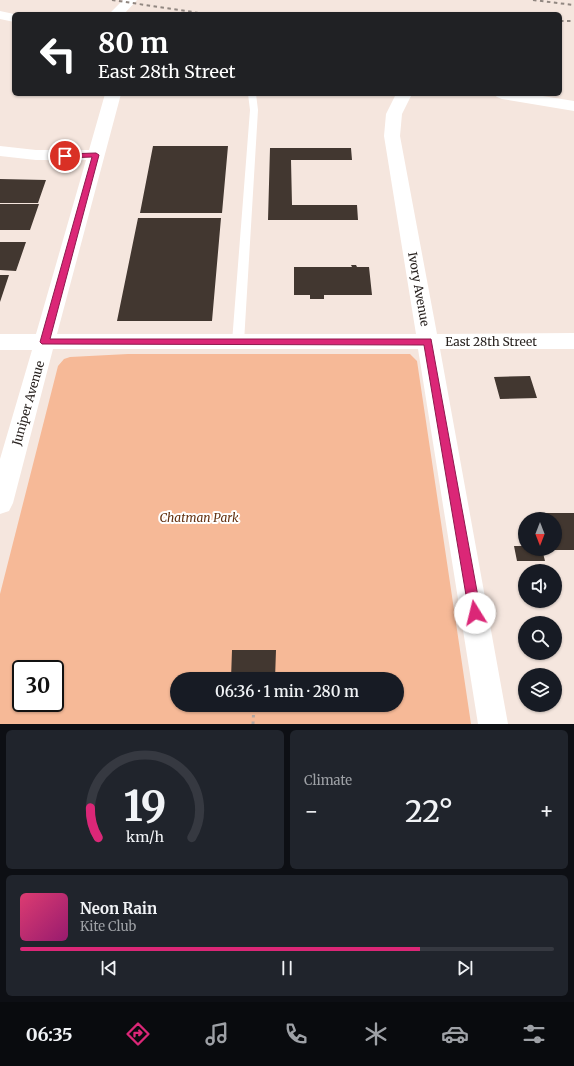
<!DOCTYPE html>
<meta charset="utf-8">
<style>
:root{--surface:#171b24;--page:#20242c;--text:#f1f3f6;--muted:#9ea1a6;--line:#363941;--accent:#db2777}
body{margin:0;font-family:Merriweather,serif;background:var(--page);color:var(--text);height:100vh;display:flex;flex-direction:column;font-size:15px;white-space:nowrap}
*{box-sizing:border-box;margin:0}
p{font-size:13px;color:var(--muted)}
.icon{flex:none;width:22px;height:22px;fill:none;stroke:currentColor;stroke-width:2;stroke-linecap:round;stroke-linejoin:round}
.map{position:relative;height:724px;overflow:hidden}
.sheet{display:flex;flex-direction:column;gap:6px;padding:6px;background:#0d0f14;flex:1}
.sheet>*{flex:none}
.hud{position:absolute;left:12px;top:12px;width:550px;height:84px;border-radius:6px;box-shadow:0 1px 3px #0004;background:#202124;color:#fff;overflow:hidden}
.needle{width:26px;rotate:180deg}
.controls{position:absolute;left:518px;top:512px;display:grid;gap:8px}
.controls a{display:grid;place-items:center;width:44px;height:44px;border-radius:50%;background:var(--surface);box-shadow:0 1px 3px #0004;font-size:20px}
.speed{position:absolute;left:12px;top:660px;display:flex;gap:8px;font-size:20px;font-weight:700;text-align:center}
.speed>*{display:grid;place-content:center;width:52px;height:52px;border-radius:50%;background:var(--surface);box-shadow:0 1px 3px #0004;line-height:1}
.speed .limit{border:2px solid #111;border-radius:6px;background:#fff;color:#111}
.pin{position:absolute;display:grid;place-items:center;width:34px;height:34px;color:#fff;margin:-17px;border:2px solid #fff;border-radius:50%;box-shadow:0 1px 4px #0007}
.me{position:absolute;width:44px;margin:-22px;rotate:351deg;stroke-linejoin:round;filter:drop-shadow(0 0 3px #0008)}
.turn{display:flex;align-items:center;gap:14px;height:84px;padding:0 20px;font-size:18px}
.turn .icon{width:52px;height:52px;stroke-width:2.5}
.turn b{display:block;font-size:28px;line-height:34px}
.big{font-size:30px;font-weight:600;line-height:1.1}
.sheet .card{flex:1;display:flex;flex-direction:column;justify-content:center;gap:6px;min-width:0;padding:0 14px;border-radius:6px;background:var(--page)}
.sheet .dial{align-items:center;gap:0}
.dial svg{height:104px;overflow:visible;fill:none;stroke:var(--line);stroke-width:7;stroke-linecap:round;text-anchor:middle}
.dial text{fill:var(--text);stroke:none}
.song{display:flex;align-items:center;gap:12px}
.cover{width:48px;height:48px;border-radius:6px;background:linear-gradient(135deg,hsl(340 70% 55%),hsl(320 70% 35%))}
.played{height:4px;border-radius:2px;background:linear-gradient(90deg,var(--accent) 75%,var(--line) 75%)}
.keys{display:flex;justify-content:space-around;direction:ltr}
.heat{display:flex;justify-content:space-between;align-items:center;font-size:22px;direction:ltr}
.sheet .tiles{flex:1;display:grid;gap:6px;grid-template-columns:1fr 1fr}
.card:last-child{grid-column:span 2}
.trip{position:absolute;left:170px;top:672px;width:234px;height:40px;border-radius:20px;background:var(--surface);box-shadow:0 1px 3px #0004;font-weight:600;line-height:40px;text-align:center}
.menu{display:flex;height:64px;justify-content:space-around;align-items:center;background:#090b0e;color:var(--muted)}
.menu .icon{width:28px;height:28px}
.menu .on{color:var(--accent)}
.menu b{font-size:18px;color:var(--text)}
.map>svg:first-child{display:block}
.green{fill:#f6b997;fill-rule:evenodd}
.building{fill:#423730}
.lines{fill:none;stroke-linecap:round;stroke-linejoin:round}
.path{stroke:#b4a8a2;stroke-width:3;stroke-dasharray:2.5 4;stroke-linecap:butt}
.service{fill:#fff;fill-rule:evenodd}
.minor{fill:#fff;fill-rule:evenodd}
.rail{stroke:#918781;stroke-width:2;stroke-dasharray:3.5 3.5;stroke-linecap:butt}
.route{fill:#db2777;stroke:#8e194d}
.labels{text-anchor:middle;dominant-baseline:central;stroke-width:4;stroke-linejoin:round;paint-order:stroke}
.street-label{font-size:12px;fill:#292320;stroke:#fff}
.park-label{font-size:12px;font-style:italic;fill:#62300f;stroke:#fff}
</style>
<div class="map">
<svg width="574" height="724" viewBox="0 0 574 724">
<rect width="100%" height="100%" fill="#f5e6de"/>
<path class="green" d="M128 354H410L417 361 471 724H0V594L58 366 64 359 70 357ZM21 669H55V703H21ZM177 679H397V705H177Z"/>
<path class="building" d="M153 146H228L222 213H140Z
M270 148H351L352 160H291L292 205H357L358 220H268Z
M0 179 46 180 38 203H0Z
M0 204H39L30 230H0Z
M138 218H221L212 321H117Z
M0 242H26L16 271 0 270Z
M351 265H356L357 267H369L372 295H324V299H310V295H294V267H352Z
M0 275H9L0 302Z
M530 376 537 398 500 399 494 377Z
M537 513H574V550H555V519H539Z
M514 546H525V549H542L545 561H517Z
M232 650H276L275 679H231Z"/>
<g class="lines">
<path class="path" d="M253 724 254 705"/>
<path class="service" d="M248 94H256L258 110 244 342 242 345 238 346 234 345 232 342 250 110Z"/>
<path class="minor" d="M123 0H137L124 14H109Z
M0 11 14 14V22L0 19Z
M105 94H121L57 334H416L384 136 386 114 396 94H412L402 114 400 136 437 334 574 333V349H440L508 724H478L418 349H53L13 503 9 511 0 514V459L32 350H0V334H36L86 160H36L0 156V146L36 150H89Z
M494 94H530L574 101V111L502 99 497 97Z"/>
<path class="rail" d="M112 0 206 14
M533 0 574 5
M560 21H574"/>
</g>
<path class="route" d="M96 153 99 155 50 339H431L481 613 479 617 475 618 471 617 469 613 424 345 42 344 40 342 92 157 65 158 61 156 65 154Z"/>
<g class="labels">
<g class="street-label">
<text transform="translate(419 289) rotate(80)">Ivory Avenue</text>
<text x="491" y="341">East 28th Street</text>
<text transform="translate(28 403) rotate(-74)">Juniper Avenue</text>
</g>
<g class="park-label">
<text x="199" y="517">Chatman Park</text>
</g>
</g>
</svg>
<div class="controls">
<a><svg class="needle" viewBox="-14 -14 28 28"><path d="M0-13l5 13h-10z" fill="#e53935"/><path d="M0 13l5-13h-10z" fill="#9ea1a6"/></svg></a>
<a><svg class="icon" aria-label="sound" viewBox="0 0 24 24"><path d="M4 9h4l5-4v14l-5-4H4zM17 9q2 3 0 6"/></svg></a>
<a><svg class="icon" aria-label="search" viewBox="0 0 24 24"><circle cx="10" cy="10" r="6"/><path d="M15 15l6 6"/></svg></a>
<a><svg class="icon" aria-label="layers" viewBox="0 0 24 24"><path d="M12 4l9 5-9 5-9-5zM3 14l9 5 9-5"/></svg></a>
</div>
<div class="speed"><div class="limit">30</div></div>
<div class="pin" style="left:65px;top:156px;background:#d93025"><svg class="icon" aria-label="arrive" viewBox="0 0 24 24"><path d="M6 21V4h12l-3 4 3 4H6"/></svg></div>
<svg class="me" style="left:475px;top:613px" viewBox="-20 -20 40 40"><circle r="19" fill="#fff"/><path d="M0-13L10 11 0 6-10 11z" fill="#db2777"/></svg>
<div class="trip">06:36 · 1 min · 280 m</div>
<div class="hud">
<div class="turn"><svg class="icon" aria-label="left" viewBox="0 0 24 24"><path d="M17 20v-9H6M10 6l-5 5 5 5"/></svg><div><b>80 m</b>East 28th Street</div></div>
</div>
</div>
<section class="sheet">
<div class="tiles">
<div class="card dial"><svg viewBox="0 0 100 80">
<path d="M14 69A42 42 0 1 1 86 69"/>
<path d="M14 69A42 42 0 0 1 8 46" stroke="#db2777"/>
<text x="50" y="56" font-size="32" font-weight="700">19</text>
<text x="50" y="72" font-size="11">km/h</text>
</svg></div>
<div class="card"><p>Climate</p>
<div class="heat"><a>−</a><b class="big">22°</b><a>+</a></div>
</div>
<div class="card">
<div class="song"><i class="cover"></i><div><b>Neon Rain</b><p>Kite Club</p></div></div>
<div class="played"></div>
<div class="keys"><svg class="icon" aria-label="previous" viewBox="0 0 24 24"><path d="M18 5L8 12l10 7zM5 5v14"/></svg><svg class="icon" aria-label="pause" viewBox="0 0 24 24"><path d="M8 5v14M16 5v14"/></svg><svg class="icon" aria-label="next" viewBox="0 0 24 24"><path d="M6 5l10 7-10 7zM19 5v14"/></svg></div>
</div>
</div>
</section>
<nav class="menu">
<b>06:35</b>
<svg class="icon on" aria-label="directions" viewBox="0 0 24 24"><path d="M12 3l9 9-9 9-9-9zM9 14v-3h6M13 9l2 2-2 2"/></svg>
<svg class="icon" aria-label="music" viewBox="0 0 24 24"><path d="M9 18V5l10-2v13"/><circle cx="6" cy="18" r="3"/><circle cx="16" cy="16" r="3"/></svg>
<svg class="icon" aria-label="phone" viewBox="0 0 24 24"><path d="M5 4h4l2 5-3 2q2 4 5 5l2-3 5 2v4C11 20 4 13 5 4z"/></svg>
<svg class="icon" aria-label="climate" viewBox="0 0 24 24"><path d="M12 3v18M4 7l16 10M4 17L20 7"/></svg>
<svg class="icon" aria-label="car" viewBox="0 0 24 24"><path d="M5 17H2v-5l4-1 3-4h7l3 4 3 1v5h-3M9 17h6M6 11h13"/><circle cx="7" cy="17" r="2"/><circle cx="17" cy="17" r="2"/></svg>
<svg class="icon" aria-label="filters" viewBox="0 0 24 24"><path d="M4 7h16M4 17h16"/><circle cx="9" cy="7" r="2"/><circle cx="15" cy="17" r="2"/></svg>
</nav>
